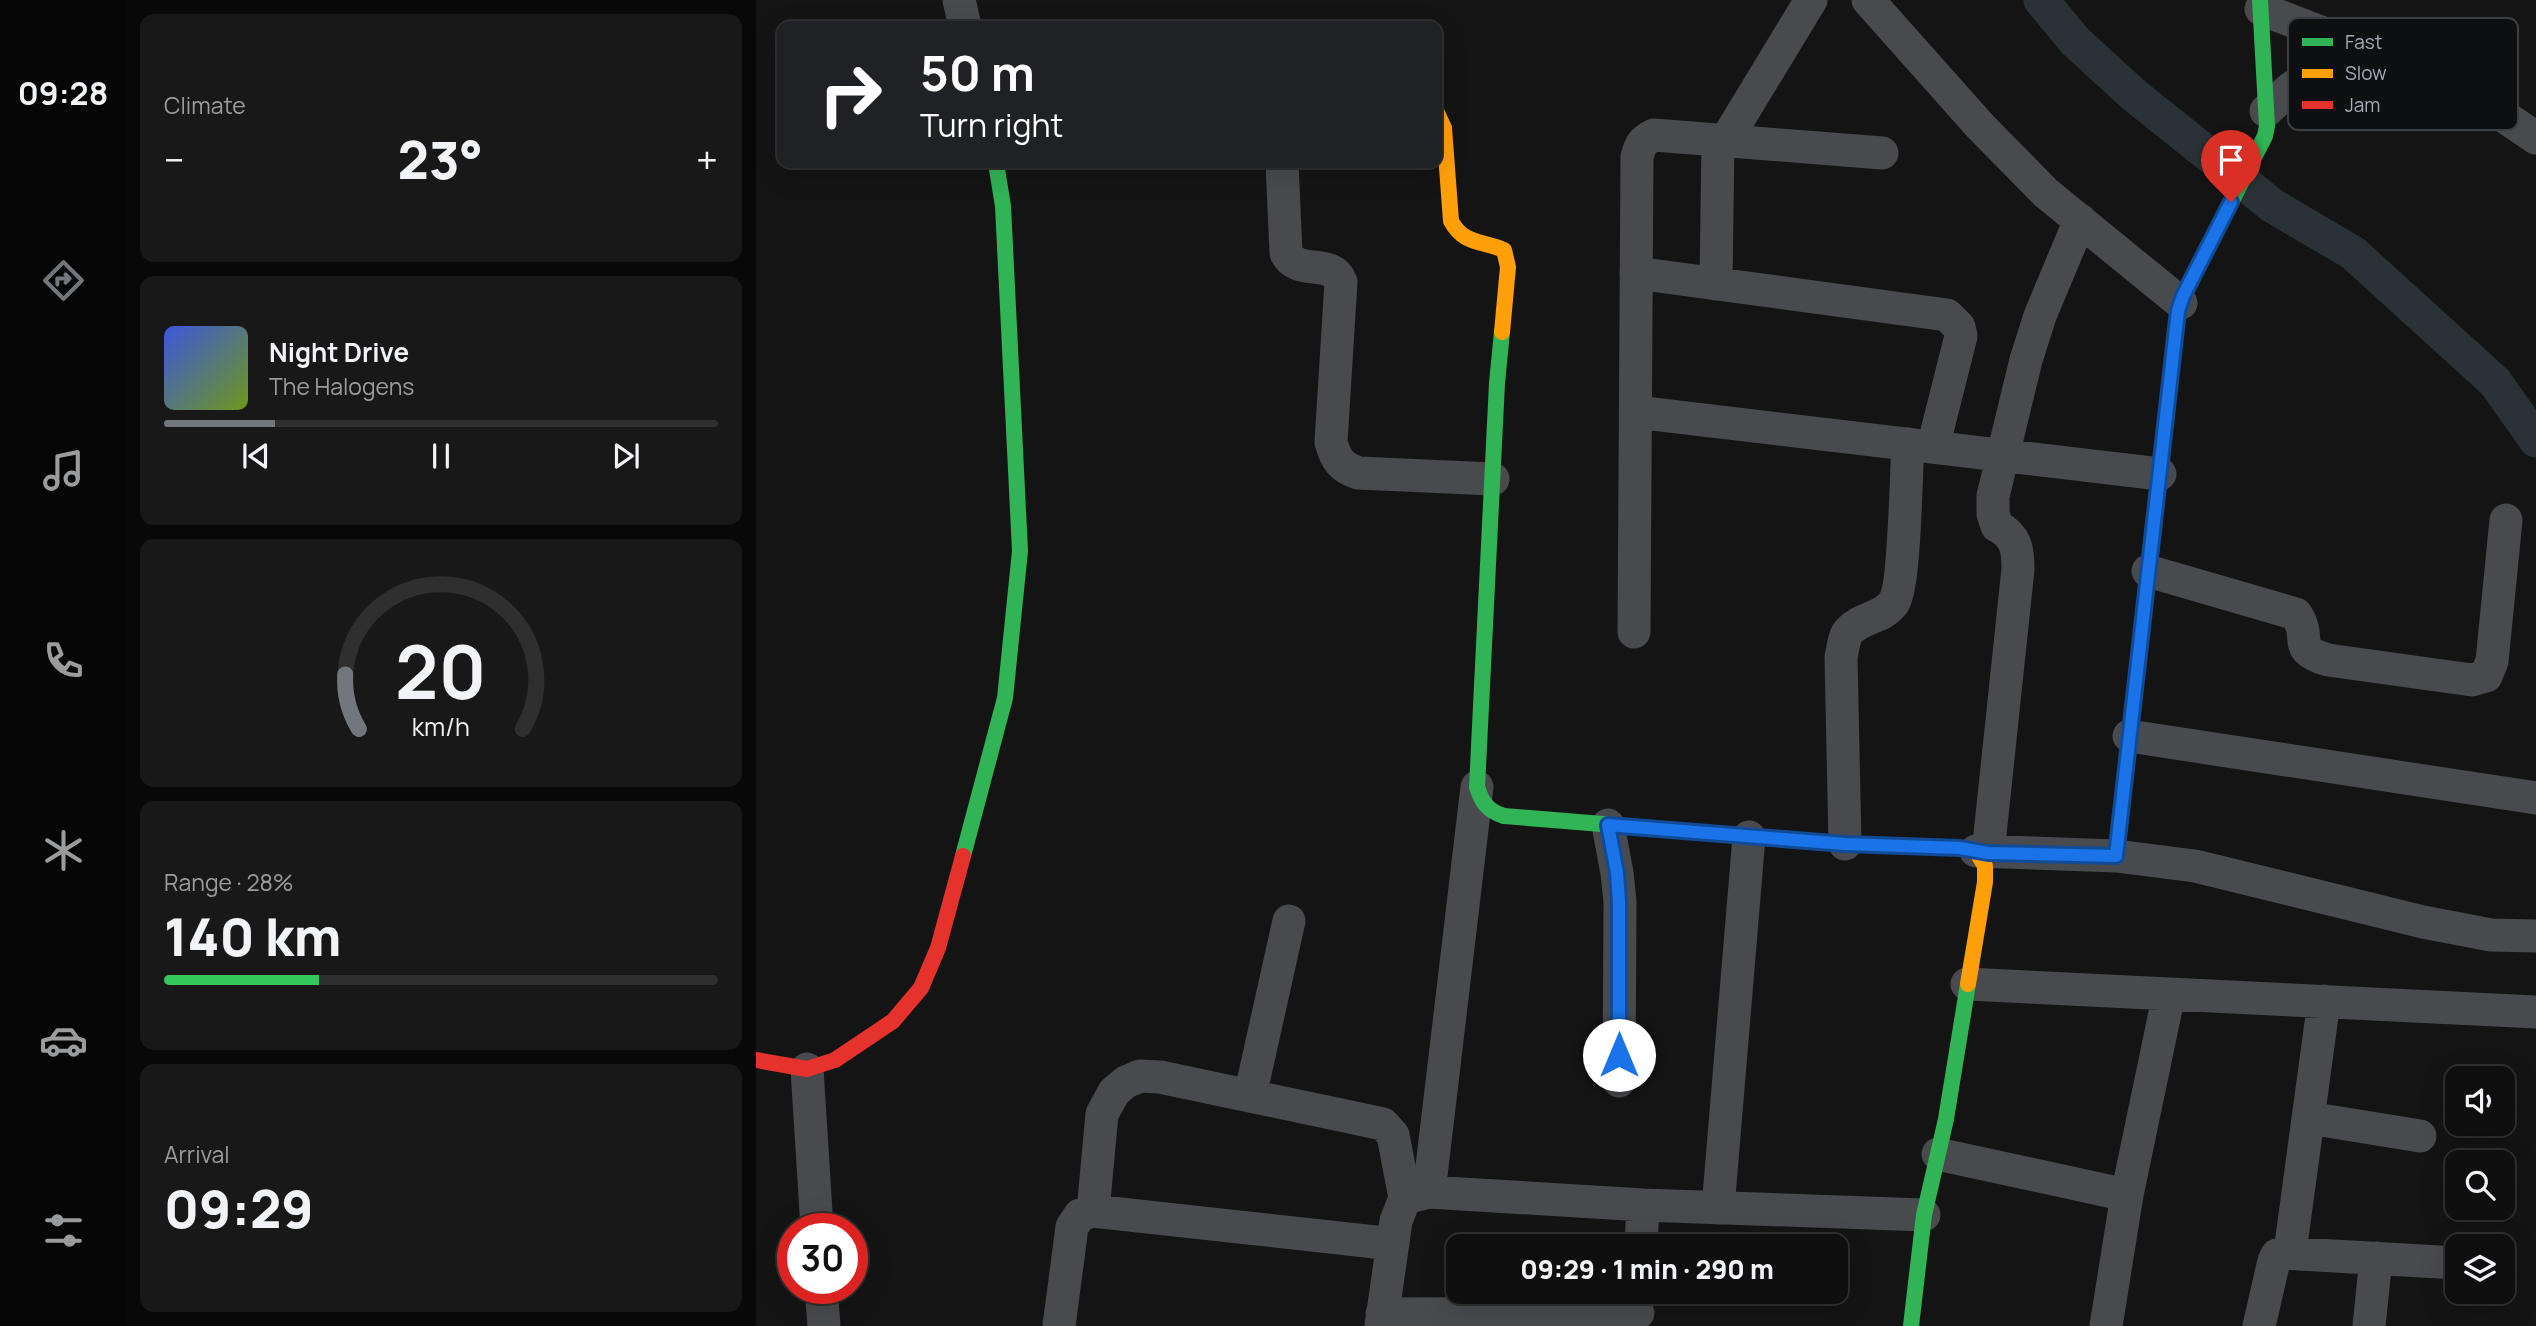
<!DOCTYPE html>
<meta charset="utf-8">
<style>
:root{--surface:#0f0f0f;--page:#181818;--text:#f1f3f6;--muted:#9b9c9e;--line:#2f2f2f;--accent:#72767d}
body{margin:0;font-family:Manrope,sans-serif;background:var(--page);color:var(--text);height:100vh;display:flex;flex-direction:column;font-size:26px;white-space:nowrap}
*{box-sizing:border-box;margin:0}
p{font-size:23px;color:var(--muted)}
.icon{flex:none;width:38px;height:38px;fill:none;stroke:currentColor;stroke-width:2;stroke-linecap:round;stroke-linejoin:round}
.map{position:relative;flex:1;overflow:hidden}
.side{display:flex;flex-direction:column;gap:14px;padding:14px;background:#080808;width:630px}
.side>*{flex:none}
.hud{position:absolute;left:21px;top:21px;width:665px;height:147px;border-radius:14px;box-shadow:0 7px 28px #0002,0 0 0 2px var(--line);background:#202124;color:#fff;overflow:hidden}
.tools{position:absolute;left:1689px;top:1066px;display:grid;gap:14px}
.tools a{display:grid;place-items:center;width:70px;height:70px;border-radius:14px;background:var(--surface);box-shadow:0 7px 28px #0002,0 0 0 2px var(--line);font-size:35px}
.speed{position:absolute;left:21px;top:1213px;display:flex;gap:14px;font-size:35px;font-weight:700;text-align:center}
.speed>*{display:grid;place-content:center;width:91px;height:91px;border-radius:50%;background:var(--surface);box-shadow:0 7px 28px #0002,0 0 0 2px var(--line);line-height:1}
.speed .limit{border:10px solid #d22;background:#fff;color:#111}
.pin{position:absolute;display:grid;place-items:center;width:60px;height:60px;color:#fff;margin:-72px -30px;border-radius:50% 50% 50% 0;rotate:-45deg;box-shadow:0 0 7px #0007}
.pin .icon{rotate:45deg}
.me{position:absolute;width:77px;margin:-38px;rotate:0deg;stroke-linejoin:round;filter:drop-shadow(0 0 5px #0008)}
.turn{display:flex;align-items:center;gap:24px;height:147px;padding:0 28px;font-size:32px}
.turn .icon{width:91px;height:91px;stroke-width:2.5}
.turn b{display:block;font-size:49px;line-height:60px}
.big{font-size:52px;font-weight:800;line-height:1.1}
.side .tile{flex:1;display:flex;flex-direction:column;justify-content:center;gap:10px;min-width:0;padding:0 24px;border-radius:14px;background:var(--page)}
.side .dial{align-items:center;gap:0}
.dial svg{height:182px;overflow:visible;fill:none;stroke:var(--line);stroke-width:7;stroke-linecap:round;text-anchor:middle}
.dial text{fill:var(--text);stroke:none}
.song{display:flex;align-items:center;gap:21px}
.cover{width:84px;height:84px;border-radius:10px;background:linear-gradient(135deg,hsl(230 70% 55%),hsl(80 70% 35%))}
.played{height:7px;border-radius:4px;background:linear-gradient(90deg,var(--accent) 20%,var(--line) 20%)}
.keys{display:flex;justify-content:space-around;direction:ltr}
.heat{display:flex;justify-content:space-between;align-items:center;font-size:38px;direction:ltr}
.charge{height:10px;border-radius:5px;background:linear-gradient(90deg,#34c759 28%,var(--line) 0)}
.trip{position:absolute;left:690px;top:1234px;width:402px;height:70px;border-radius:14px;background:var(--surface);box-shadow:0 7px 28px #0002,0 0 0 2px var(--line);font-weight:800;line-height:70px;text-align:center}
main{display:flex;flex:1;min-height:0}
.tab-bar{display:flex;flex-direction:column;width:126px;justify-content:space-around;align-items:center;background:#060606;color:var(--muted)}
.tab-bar .icon{width:49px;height:49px}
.tab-bar .on{color:var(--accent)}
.tab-bar b{font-size:32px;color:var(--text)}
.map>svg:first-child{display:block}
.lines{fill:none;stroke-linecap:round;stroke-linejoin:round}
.canal{stroke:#293337;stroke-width:35}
.street{stroke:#484a4d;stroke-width:33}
.fast{stroke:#30b455;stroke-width:16}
.slow{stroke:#ff9f0a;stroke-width:16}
.jam{stroke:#e5322d;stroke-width:16}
.route-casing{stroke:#114b97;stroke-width:18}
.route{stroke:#1a73e8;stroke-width:12}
.key{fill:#0e0f10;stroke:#3b3e42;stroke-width:2}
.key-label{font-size:19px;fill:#a5abb6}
</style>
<main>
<nav class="tab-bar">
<b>09:28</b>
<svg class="icon on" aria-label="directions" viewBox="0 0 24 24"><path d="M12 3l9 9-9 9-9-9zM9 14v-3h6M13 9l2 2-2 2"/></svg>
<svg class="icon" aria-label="music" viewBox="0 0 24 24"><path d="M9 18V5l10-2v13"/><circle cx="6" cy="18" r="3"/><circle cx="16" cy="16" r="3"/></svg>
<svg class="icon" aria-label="phone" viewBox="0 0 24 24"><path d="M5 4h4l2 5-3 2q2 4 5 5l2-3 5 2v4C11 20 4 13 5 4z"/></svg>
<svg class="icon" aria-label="climate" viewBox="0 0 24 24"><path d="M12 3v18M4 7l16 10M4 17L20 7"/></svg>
<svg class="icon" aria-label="car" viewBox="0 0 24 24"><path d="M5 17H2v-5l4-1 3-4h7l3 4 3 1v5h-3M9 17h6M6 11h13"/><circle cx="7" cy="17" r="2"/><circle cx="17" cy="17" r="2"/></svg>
<svg class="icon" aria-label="filters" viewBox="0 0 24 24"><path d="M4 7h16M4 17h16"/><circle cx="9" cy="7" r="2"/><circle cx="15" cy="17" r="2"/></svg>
</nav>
<section class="side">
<div class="tile"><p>Climate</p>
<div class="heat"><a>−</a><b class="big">23°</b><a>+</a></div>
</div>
<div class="tile">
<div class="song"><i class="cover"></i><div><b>Night Drive</b><p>The Halogens</p></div></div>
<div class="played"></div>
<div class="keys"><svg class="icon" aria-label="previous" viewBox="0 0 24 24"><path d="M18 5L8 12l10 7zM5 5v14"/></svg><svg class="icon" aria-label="pause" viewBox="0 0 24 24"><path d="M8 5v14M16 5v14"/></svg><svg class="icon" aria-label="next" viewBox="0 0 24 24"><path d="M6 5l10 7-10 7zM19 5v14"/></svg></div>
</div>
<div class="tile dial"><svg viewBox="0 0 100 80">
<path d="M14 69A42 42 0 1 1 86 69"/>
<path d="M14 69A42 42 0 0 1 8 45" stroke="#72767d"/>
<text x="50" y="56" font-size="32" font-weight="700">20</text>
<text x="50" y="72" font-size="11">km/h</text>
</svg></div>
<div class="tile"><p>Range · 28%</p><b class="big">140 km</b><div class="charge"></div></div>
<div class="tile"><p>Arrival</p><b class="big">09:29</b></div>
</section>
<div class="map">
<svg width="1780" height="1326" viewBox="0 0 1780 1326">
<rect width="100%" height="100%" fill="#141414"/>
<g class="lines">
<path class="canal" d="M1285 0 1319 41 1378 95 1517 206 1597 253 1739 382 1780 440"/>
<path class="street" d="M203 0 209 26
M1112 0 1225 127 1290 193 1425 303
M1505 9 1679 76 1733 106 1780 138
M1510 111 1535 88 1555 75 1624 55
M970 140 1055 0
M526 163 530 253C542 277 576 257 585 282L575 442C580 460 585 467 602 473L737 479
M880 273 1191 315 1203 327 1205 336 1177 447
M960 284 962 140
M880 412 1404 474
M1392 571 1540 614C1557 639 1534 649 1572 660L1716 680 1730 676 1736 661 1750 520
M878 632 881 157C884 145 887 140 898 135L1126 153
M1373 736 1780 798
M852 825 861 873 864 902 863 1081
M1089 844 1085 657C1087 649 1088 636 1093 631 1106 617 1128 618 1138 602 1149 585 1150 471 1152 444
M1220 851 1360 856 1439 866 1667 922 1735 935 1780 936
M1232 853 1262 569C1262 549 1260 536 1241 526L1237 514V496L1270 360 1284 316 1324 220
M1211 984 1780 1012
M51 1069 61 1228
M494 1096 533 921
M1553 1118 1664 1136
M1182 1154 1371 1195
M673 1192 721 787
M962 1208 993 837
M337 1211 346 1114 358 1092 370 1082 384 1076 404 1077 627 1124 637 1135 649 1198
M885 1246 887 1205
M1534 1252 1568 1001
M65 1288 68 1326
M626 1314 882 1313
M303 1326 316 1227 324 1215 337 1211 637 1244
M625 1326 640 1221 649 1198 673 1192 887 1205 1168 1215
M1350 1326 1371 1195 1413 994
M1503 1326 1518 1261 1521 1255 1526 1253 1701 1263
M1613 1326 1620 1258"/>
<path class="fast" d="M746 332 741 383 721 787C726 803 732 811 748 816L956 833
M1411 410 1422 311 1427 296 1509 136 1511 126 1504 0
M207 856 249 698 264 551 247 206 240 163
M1155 1326 1168 1215 1190 1119 1212 984"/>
<path class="slow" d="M681 113 688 128 695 221C708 245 725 240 748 250L752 267 746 332
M956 833 1089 844 1204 848 1220 851 1229 866V882L1212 984
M1360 856 1411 410"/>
<path class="jam" d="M0 1060 51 1069 79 1060 137 1021 165 988 182 948 207 856"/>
</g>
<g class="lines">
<g class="route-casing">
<path id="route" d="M863 1055V902L861 873 852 825 1089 844 1204 848 1232 853 1360 856 1422 311 1427 296 1475 202"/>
</g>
<use href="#route" class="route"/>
</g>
<rect x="1532" y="18" width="230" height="112" rx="10" class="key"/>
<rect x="1546" y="38" width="31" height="8" fill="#30b455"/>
<rect x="1546" y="69" width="31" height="9" fill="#ff9f0a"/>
<rect x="1546" y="101" width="31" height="8" fill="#e5322d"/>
<g class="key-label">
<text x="1589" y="49">Fast</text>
<text x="1589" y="80">Slow</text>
<text x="1589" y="112">Jam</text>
</g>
</svg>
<div class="tools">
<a><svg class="icon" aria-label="sound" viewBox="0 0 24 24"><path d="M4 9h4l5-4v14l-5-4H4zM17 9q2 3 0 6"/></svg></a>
<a><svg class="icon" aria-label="search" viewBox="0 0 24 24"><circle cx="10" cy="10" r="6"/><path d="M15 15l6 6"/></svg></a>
<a><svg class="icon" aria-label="layers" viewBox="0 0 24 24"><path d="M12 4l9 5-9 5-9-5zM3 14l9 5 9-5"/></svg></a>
</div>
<div class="speed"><div class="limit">30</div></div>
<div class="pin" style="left:1475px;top:202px;background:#d93025"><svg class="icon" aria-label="arrive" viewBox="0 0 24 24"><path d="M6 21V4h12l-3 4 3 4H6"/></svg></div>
<svg class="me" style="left:863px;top:1055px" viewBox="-20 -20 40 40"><circle r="19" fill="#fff"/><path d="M0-13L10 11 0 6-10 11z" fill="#1a73e8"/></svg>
<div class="trip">09:29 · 1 min · 290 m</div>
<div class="hud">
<div class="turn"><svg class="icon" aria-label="right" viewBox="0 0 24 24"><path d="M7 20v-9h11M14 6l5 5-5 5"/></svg><div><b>50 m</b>Turn right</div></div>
</div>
</div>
</main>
